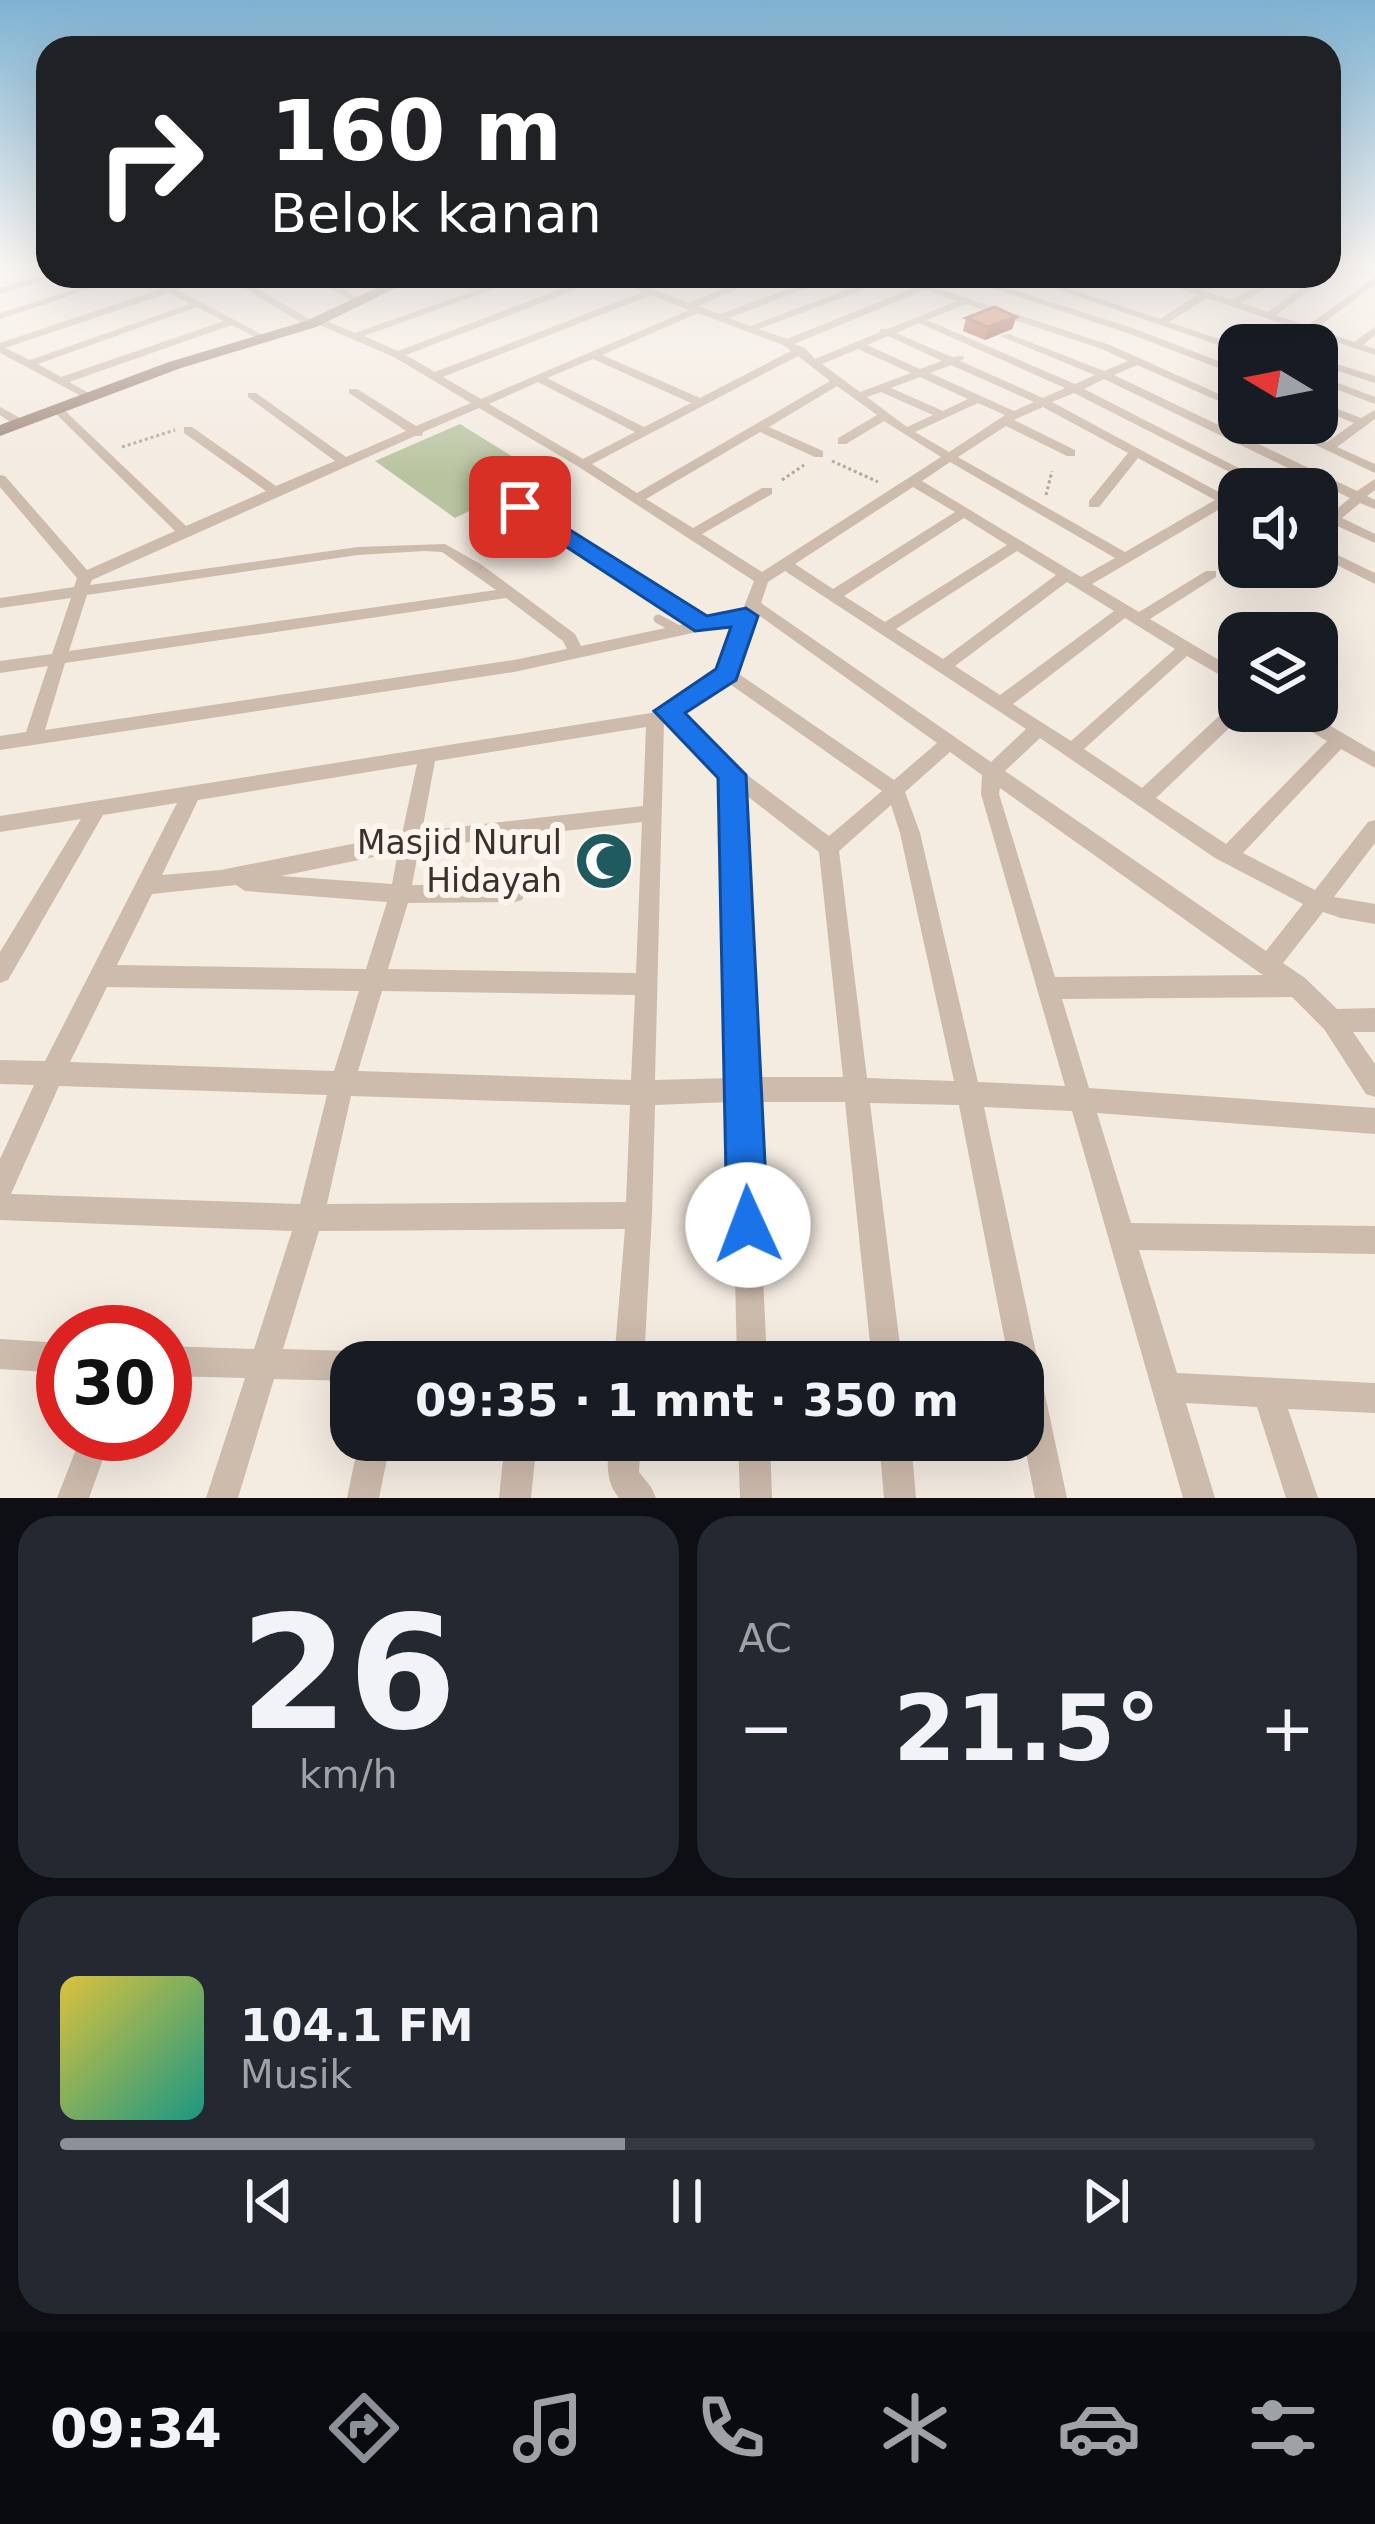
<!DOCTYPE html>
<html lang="id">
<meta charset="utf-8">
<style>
:root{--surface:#171b24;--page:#242831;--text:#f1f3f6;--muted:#9ea1a6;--line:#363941;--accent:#8c9099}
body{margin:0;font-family:"DejaVu Sans",sans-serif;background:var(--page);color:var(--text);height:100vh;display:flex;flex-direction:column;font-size:45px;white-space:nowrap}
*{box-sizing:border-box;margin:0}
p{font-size:39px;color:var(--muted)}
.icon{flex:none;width:66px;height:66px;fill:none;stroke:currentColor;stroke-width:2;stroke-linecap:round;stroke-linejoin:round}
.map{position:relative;height:1498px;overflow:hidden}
.panel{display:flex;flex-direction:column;gap:18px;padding:18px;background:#0d0f14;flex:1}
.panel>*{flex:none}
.guide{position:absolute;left:36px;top:36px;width:1305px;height:252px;border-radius:36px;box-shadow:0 12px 48px #0002;background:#202124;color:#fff;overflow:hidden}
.needle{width:78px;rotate:280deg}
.buttons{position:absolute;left:1218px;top:324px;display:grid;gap:24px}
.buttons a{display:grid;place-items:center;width:120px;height:120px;border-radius:24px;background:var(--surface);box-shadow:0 12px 48px #0002;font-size:60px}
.speed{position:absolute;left:36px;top:1305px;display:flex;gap:24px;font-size:60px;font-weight:700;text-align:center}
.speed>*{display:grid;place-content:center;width:156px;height:156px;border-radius:50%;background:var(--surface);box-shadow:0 12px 48px #0002;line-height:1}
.speed .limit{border:18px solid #d22;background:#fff;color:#111}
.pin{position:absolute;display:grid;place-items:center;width:102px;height:102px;color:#fff;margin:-51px;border-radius:24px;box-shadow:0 6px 18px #0006}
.me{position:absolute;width:132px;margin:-66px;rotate:358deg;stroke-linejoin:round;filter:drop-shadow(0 0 9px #0008)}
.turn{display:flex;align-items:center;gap:42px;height:252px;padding:0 36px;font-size:54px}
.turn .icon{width:156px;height:156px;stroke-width:2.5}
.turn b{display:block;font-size:84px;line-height:102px}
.big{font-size:90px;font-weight:800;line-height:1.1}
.panel .tile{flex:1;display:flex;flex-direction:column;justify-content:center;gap:18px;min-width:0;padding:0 42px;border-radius:36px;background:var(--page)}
.panel .dial{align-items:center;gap:0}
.dial b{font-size:156px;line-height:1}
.song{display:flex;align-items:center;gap:36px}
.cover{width:144px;height:144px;border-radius:18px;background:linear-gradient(135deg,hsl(50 70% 55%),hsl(170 70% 35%))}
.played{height:12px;border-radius:6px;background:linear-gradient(90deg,var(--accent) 45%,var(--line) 45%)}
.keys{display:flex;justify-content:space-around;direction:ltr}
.heat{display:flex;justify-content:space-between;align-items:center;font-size:66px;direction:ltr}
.panel .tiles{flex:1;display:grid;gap:18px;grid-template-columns:1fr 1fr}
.tile:last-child{grid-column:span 2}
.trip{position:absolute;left:330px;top:1341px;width:714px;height:120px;border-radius:36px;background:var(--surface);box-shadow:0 12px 48px #0002;font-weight:800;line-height:120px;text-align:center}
.menu{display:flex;height:192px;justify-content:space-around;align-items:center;background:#090b0e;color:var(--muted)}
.menu .icon{width:84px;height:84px}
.menu .on{color:var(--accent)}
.menu b{font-size:54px;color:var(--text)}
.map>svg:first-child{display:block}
.green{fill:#b8c4a0}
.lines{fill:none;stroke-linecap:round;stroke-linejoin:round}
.path{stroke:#b9a596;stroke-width:3;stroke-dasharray:3 3;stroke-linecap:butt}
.lane{stroke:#cdbbac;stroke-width:9}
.street{fill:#cdbbac;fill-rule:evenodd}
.secondary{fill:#a18a7d;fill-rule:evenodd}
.wall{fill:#ac5a40}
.shaded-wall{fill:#8c4a34}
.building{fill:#c8694b;stroke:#8c4a34;stroke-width:3}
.route{fill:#1a73e8;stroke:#114b97;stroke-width:3}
.labels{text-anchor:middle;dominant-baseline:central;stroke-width:12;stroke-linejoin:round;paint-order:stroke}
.poi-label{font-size:33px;fill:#3b302b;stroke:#fbf5ee;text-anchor:end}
</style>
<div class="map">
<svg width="1375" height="1498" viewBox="0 0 1375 1498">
<rect width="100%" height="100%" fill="#f4ebe1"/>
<path class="green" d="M460 424 542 475 455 518 375 461Z"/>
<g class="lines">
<path class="path" d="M122 447 175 430
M832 461 878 482
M782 480 804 465
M525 493 565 473
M1046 495 1052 471
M1317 646 1334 679 1336 702 1327 710"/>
<path class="lane" d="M658 619 679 630"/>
<path class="street" d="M0 265H5L0 268Z
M1329 267 1375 271V277L1329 273Z
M48 274 54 276 52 278 0 294V288Z
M115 276H129L0 319V313Z
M138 276H150L170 286 201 276H215L177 290 269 338 260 340 232 325 69 382 91 394V398L87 399 0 353V343L161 289ZM169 293 190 304 30 360 5 348ZM197 307 224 321 61 377 38 364Z
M224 276H235L313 321 314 318H320L355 333 516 276H530L364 336 398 351 595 276H617L689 303 750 277H756V281L698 306 720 314 824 276H837L729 318 750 326 884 276H900L1110 345 1239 403V410L1137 365 1114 375 1357 491 1375 479V490L1367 496 1375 500V509L1360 503 1342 518 1375 534V543L1335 525 1317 537V526L1324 520 1317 516V507L1332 513 1350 498 1104 379 1084 389 1280 489H1263L1074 393 1052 402 1239 503V512L1225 506 1092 584 1139 612 1206 571H1216V577L1150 619 1239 672V686L1187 656 1084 749 1142 788 1233 703 1239 702V711L1245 713 1156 798 1226 844 1327 741 1285 716 1282 711H1305L1375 752V768L1341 749 1243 853 1315 890 1368 822 1375 820V843L1334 897 1375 904V924L1341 918 1323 912 1283 963 1305 978 1337 1009 1375 1008V1032H1353L1375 1064V1097L1366 1094 1324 1029 1292 997 1062 999 1089 1088 1375 1108V1134L1097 1113 1131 1223 1375 1226V1254L1139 1250 1177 1373 1375 1383V1413L1288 1409 1318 1498H1286L1257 1407 1186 1403 1215 1498H1183L1072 1111 984 1107 1067 1498H1035L1023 1437V1362H1009L959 1105 870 1103 902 1362H872L845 1102H755L767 1362H737L731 1102 655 1105 652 1215 644 1362H614L625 1229 319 1231 283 1349 351 1351 361 1356 364 1362H351V1381L274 1379 238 1498H206L245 1378 165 1376V1346L254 1349 292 1231 0 1220V1159L34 1085 0 1084V1060L45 1061 177 803 103 815 8 980 0 983V952L81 819 0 832V816L651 713 720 670 738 623 514 672 0 750V736L26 732 48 666 0 673V661L52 654 71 598 0 608V598L74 587 77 578 0 487V475L5 476 87 570 175 531 52 410V406H60L186 526 266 491 184 433V427H192L276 486 335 461 248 397V393H256L346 457 406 431 349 393V389H357L416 426 471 403 394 357 315 323V326H307ZM606 278 643 292 435 372 406 355ZM892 279 916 287 787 339 759 329ZM925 290 957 301 888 329H880V332L815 359 805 348 794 344ZM651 295 689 310 481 399 443 377ZM966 304 1102 349 1128 361 1104 371 1009 334 1000 336 1095 375 1075 384 927 320ZM698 313 783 345 791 351 700 398 602 355ZM919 323 1065 388 1043 398 960 361 964 358 963 356 952 357 896 333ZM888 336 942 361 920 369 867 345ZM858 349 911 373 860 392 822 364ZM798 356 830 381 637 493 592 464ZM593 359 691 403 644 427 547 378ZM951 365 1034 402 1014 411 930 373ZM920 377 968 399 943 411 891 388ZM538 382 635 432 583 459 489 404ZM837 386 877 415 838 438V444H846L884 421 941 457 762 572 702 534 772 494V488H762L693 528 646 499 760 432 815 457H823V451L769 427ZM881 392 933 415 907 427 867 397ZM978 403 1005 415 949 452 915 432ZM1043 407 1128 453 1089 501V507H1099L1138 458 1215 500 1125 552 958 457 1006 426 1067 456H1075V450L1014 420ZM479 408 579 467 754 581 742 612 706 619 520 503 513 507 515 510 689 623 581 646 575 634 482 565 445 544 358 547 90 585 92 580 415 436H422L423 432ZM950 462 1115 558 1081 577 922 481ZM913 487 955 512 833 589 795 564ZM964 518 1007 545 885 622 844 596ZM424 551 442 552 496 590 69 651 87 595 358 555ZM1017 551 1056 575 943 659 896 629ZM785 571 1026 729 991 762 761 603 768 582ZM1067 582 1114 611 1000 695 955 666ZM506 598 563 641 567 649 514 660 45 730 65 663ZM757 614 937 743 894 780 736 672ZM1125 618 1175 649 1071 741 1013 704ZM727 682 882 791 829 836 739 769 679 712ZM666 721 723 777 730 1078 655 1080 664 722ZM646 727 643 806 422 831 435 761ZM1040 738 1215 858 1303 904 1266 951 1005 771ZM950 752 982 775 981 794 1065 1086 978 1082 920 833 905 792ZM417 764 402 834 221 870 162 875 198 800ZM1000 788 1260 973 1263 975 1055 977 999 794ZM742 792 819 852 843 1077H754ZM891 805 900 833 954 1081 867 1078 839 851ZM642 822 636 973 388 969 408 903 515 902 522 900 525 893 522 886 515 884 412 885 419 848ZM398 852 392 884 281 876ZM236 885 245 891 387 902 366 969 117 965 152 894ZM107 987 359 991 334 1071 70 1062ZM382 991 635 995 631 1080 358 1071ZM59 1086 327 1095 300 1204 11 1194ZM351 1096 630 1105 626 1202 327 1204Z
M309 276H321L362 300 354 302Z
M659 276H673L683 281 678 284Z
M957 276H971L1141 331 1239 369V376L1133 335Z
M1018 276H1032L1160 319 1198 295 1157 281 1158 276H1168L1166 278 1197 288 1218 276H1230L1205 291 1232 300 1274 276H1285L1241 303 1268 312 1318 276H1329L1276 315 1307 326 1375 277V284L1316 329 1354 342 1375 327V335L1363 345 1375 349V355L1207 298 1169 322 1239 346V352Z
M1317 358 1375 376V383L1317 364Z
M1317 375 1375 397V404L1317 382Z
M1317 401 1361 418 1375 410V419L1337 447 1375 464V473L1269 423H1285L1327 442 1354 423 1317 408Z
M0 407 24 420V426H16L0 415Z
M1317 545 1375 573V584L1317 555Z
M1257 567H1273L1261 576 1254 571Z
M0 1339 63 1343V1373L0 1369Z
M82 1434H112L89 1498H57Z
M359 1440H391L379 1498H347Z
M505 1440H537L531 1498H499Z
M609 1440H641L639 1472 651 1487 656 1498H619C604 1480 608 1462 609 1440Z
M738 1440H770L772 1498H740Z
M879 1440H911L916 1498H884Z"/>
<path class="secondary" d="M402 276H420L316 327 181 368 0 436V425L169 362 306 321Z"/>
</g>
<path class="wall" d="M1016 317 1012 329 985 340 963 331 966 318Z"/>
<path class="shaded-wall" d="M1016 317 1012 329 985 340 988 327Z"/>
<path class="building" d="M995 307 1016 317 988 327 966 318Z"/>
<linearGradient id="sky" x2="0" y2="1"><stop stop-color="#7eb2d2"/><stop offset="0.56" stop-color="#faf6f2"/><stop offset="1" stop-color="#faf6f2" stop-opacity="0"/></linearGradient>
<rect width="1375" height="475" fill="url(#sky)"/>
<path class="route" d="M513 503H527L707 616 746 608 758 616 736 680 685 713 746 775 768 1225 762 1239 748 1245 733 1239 727 1225 718 778 654 711 716 669 731 627 695 631 513 512Z"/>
<defs>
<g id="mosque-disc" transform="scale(3)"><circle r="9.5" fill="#1f5a5e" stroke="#fbf5ee"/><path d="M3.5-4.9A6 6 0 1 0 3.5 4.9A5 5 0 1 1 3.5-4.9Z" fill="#fff"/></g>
</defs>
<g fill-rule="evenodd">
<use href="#mosque-disc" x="604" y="861"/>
</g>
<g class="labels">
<g class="poi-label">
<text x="562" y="842">Masjid Nurul<tspan x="562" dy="38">Hidayah</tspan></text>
</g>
</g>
</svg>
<div class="buttons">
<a><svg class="needle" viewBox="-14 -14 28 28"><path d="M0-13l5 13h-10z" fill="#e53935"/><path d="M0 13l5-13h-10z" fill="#9ea1a6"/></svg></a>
<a><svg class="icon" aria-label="sound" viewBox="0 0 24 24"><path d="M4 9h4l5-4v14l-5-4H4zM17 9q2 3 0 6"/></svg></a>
<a><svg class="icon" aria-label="layers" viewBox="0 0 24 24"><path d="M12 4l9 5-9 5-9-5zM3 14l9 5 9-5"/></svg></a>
</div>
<div class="speed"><div class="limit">30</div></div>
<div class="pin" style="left:520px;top:507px;background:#d93025"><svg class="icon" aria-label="arrive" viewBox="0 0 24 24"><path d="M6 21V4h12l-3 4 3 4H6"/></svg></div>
<svg class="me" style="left:748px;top:1225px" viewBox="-20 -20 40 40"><circle r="19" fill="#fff"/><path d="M0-13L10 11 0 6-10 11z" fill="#1a73e8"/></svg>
<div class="trip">09:35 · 1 mnt · 350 m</div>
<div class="guide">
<div class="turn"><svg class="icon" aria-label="right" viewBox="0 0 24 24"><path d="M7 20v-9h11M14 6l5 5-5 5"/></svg><div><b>160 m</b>Belok kanan</div></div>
</div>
</div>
<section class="panel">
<div class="tiles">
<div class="tile dial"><b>26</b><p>km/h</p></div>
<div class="tile"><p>AC</p>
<div class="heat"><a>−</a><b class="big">21.5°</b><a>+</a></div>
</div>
<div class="tile">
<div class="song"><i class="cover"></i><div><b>104.1 FM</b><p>Musik</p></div></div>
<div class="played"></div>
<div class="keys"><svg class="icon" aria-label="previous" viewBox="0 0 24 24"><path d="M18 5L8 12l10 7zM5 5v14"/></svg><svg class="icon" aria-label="pause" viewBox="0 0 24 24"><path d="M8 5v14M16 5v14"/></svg><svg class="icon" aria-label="next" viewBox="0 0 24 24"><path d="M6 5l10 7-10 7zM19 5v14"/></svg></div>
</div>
</div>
</section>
<nav class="menu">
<b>09:34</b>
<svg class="icon on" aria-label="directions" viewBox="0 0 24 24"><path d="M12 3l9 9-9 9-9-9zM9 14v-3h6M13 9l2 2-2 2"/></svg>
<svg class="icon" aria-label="music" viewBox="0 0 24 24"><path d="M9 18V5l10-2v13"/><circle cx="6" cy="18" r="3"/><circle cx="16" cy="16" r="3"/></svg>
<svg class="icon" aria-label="phone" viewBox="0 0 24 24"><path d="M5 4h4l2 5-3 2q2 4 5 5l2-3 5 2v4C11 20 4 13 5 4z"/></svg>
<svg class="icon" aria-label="climate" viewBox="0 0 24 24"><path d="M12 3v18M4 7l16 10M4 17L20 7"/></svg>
<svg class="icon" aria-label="car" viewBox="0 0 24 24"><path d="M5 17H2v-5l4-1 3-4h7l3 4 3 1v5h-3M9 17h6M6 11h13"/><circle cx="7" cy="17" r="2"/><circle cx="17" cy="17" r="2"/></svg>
<svg class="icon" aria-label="filters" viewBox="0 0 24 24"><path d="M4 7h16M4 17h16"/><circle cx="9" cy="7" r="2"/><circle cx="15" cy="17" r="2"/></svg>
</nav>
